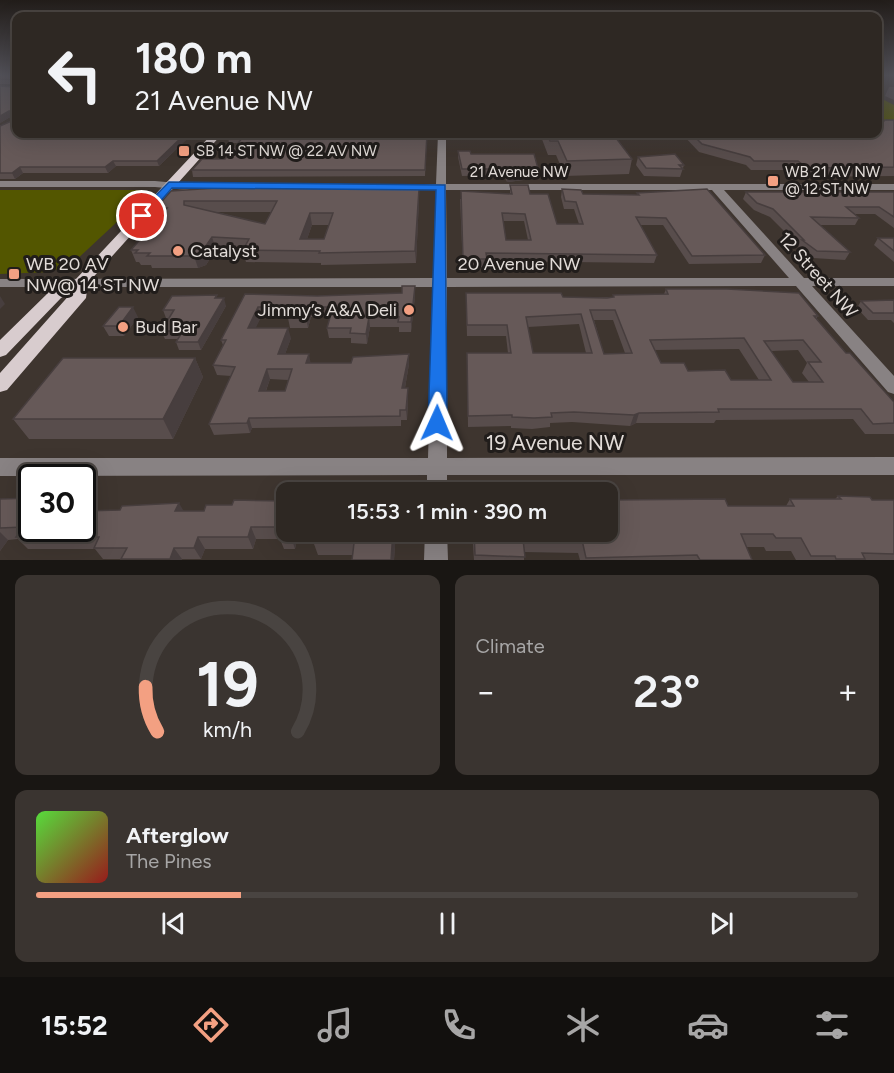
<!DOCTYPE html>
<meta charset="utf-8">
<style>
:root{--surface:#2e2823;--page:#3a3430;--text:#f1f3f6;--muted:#a7a6a6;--line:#494441;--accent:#f3a082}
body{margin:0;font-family:Figtree,sans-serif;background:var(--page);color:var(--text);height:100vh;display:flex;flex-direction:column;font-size:22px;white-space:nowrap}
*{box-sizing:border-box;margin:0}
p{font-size:20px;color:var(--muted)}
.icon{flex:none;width:33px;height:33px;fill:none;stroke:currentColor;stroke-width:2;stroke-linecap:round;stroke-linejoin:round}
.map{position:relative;height:560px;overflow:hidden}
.details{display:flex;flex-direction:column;gap:15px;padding:15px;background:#191613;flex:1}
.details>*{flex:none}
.top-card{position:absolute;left:12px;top:12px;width:870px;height:126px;border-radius:12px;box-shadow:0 6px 24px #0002,0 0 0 2px var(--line);background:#2e2823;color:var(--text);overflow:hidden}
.speed{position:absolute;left:18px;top:464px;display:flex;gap:12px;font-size:30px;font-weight:700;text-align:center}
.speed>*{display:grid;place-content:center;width:78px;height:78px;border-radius:50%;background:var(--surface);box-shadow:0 6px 24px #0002,0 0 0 2px var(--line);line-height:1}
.speed .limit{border:3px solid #111;border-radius:9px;background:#fff;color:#111}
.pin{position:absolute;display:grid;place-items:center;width:51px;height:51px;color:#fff;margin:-26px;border:3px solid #fff;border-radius:50%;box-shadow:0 2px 6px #0007}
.me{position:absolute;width:66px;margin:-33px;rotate:1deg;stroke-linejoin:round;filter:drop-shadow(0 0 4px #0008)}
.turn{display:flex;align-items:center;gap:21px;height:126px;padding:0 24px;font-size:27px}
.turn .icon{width:78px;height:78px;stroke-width:2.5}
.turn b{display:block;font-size:42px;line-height:51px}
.big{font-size:45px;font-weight:600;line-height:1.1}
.details .widget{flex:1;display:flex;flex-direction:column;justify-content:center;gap:9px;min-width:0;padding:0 21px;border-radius:12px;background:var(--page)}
.details .dial{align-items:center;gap:0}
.dial svg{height:156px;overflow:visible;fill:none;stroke:var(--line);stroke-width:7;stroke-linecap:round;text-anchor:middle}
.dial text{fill:var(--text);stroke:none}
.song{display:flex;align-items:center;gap:18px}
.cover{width:72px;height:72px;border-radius:9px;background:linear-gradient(135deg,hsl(110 70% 55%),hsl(0 70% 35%))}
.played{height:6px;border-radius:3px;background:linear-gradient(90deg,var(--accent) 25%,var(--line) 25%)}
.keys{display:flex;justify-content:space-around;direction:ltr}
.heat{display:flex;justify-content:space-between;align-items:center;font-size:33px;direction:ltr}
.details .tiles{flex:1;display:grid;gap:15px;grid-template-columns:1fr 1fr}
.widget:last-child{grid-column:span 2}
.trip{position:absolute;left:276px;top:482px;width:342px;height:60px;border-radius:12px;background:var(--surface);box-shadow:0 6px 24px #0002,0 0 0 2px var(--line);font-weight:600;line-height:60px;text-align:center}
.dock{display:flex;height:96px;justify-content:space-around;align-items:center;background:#12100e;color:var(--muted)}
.dock .icon{width:42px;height:42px}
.dock .on{color:var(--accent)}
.dock b{font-size:27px;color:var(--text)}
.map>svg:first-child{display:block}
.green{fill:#535600}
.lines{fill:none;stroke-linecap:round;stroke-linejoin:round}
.minor{fill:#888283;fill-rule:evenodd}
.major{fill:#d8ccce;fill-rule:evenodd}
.wall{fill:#584d4c;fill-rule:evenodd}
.shaded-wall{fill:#473e3e}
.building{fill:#665958;stroke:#473e3e;stroke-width:1.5;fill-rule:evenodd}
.route{fill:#1a73e8;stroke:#114b97;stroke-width:1.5}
.poi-dot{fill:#f3a082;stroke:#211d1b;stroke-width:2}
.labels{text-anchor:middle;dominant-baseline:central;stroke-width:6;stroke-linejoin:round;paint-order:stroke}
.far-poi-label{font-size:15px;fill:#e2dcd8;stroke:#211d1b;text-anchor:start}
.far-street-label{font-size:15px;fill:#e2dcd8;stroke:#211d1b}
.poi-label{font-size:18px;fill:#e2dcd8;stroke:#211d1b;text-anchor:start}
.street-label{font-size:18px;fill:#e2dcd8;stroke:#211d1b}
.near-street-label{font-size:21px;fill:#e2dcd8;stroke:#211d1b}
</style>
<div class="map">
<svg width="894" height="560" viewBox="0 0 894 560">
<rect width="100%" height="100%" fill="#3e352f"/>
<path class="green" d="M878 97 894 105V124L878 125Z
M0 190H143L148 193 73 263 50 272 0 274Z"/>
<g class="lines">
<path class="minor" d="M438 134H446V184H894V190H724L804 278H894V286H812L894 376V394L888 392 796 286 447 287V458L894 457V475H447V492H427V475L0 476V458H428L433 287H0V279L433 278 436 190H188L155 187H0V181H155L188 184H436ZM446 190H712L789 278H447Z
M425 531H447L448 560H424Z"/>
<path class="major" d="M212 134H222L88 283 86 298 7 390 0 392V373L72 292 61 298 6 355 0 357V340L49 292 76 279Z"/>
</g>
<path class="wall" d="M0 75H16V134H192L159 166H116L108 173H23L15 179H0V126L14 120 15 116H12L0 123 14 84H0Z
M889 87H894V100L885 96Z
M894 120V176L803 177 794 170H751L746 165 699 152 682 134H758L763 135 878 134Z
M427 134 425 176 193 177 192 170 225 159 238 143H229L228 137Z
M540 134H613L632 159 629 174 565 176 556 155H548Z
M458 151 471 154 539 178 507 182 504 175 462 176 458 157Z
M638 157 684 165 680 177 644 176 636 165Z
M510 185 530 194 557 224H579L574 209H564L561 197 562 189 583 194 637 195V193L765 255 761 263 689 264 663 225H640L657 255 654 263 486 261V267H463L460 199 510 194ZM503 221H524L528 240H506Z
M419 189V200L416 263 321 265V263L246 262 243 251 216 249 206 265 198 268H152L151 265H141L139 262H136L131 250 159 217 156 208 171 191ZM216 212H271L265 224ZM312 225H329L324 239H307Z
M746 192H894V228L875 214H854L859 218 855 225H819L850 252 845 260 813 258 798 247 799 246 770 217 754 210 743 199Z
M878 238H894V262L874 245Z
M415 286V296L411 332H399V327H370L367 344 351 343V338H329L327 328 330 317H311L308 328H290L288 318V317H261L255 328 291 338 285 354 311 363H351L409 354V364L405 388H408V399L407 420H401V426L252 428 250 433 214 435 209 424 231 376 217 375 213 365 223 345 221 340 245 294 317 296 402 293ZM270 379 288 380 285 391H266Z
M666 289 818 316 816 319 846 353 894 402V434H865L853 419 716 420 714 423H636L630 426 572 422 550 423V427L532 429 511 428V426L468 427 467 353H508L506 336H467L466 303 563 297H613V295L664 294ZM594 320H613L625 353 604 354ZM579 324 586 353H533L528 327ZM739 349 759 380H731L688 371 661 363 654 350ZM798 350 807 363 802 373 809 382H793L771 351Z
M217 298 226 306 201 350H179L176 342 178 339H165L161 331 169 318H166L163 310Z
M894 300V323L891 320H868L857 308 861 301Z
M138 317 124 336H109L103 326Z
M195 358 203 377 173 439H29L13 419Z
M838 496 872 500H894V560H796L791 551H766L764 547H746L752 560H580L578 553 524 552V560H474L472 531H608L728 506H786L790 499H835Z
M0 499 32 528 183 511 396 531 394 560H352V555H318L314 544H296L295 549H284L280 539H256L253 549H205L201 559H103L95 549H28L18 539 8 540 0 551Z"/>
<path class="shaded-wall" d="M9 111 12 116 0 123V116Z
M185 134H192L159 166 157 161Z
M113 161 116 166 108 173 105 167Z
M20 167 23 173 15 179 12 173Z
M539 172V178L507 182 508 175Z
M419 189V200L416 263 415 251Z
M310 213 312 225 303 250 300 239Z
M212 237 216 249 206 265 198 268 194 256Z
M415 286V296L411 332V322Z
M0 296 5 304 0 309Z
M224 298 226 306 201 350 198 342Z
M133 307 138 317 124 336 119 326Z
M258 307 261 317 251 338 248 328Z
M309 307 311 317 308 328 306 318Z
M369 317 370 327 367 344 366 334Z
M288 328 291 338 281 365 278 354Z
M309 354 311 365 306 363Z
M409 354V364L403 399 402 388Z
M195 358 203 377 173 439 163 419Z
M267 369 270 379 262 401 259 391Z
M408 388V399L407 420 406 410Z
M639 413 636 423 630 426 634 415Z
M249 418 252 428 250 433 247 423Z
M179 503 186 515 175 511Z
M251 527 256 539 253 549 248 537Z
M393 531H396L394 560H391Z
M0 532 8 540 0 551Z
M292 532 296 544 295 549 291 537Z
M198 537 205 549 201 559 194 548Z
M174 548 182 559V560H170V559Z"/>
<path class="building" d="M0 75H16V134H185L157 161H113L105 167H20L12 173H0V126L14 120 15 111H9L0 116V86L14 87 15 80 0 79Z
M885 120H894V167L807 168 798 161H754L750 157 702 144 692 134H758L763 135 765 134H878V127Z
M231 134H427L425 170H192L202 159H225L243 137H228Z
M547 134H613L632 159 567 161 558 141H550Z
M458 151H470L471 154H534L539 172 508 175 504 169H462Z
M675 154 684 165H679L683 169 646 168 638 157Z
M510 185H528L530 194H548L557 224H583L576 202 565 201 562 189 581 190 583 194 639 195 637 193 707 189 765 255 692 256 666 218 636 217 657 255 486 253 487 259H463L461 191 512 194ZM502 213 525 214 531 240H506Z
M216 188 419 189 415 251 319 253 320 251 243 250 249 239 212 237 201 253 194 256H147L150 253H135L138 250H131L167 208H156L171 191ZM184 201H277L265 224 184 205ZM310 213H333L324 239H300Z
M746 192H894V217L879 207H846L859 218 811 217 850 252 817 251 802 240H804L773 209 757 203Z
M878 238H894V251Z
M402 286H415L411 322H398L399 317H369L366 334 350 333 351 328H327L333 307H309L306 318H288L292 307H258L248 328H288L278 354H309L306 363H351L353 357 409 354 402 388H408L406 410H400V416L249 418 247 423 209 424 235 367 213 365 226 340H221L245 294 317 296 402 293ZM267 369H292L285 391H259Z
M666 289H727L799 293 818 316H814L846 353H850L894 402V423L873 424 861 409H718L719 412 639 413 634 415 574 412 551 413 552 417 534 418 512 417V415L468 416 467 353H511L507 325H467L466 293H561L563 297 607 298 614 297 613 295 668 294ZM590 310H615L632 353 604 354ZM581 314 592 353H533L526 317ZM744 338 771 380H731L725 370 688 371 684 363H661L650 340ZM803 340 821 362H808L823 382H793L764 341Z
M217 295 215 298H224L198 342H176L183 331H161L174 310H163L172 296Z
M894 300V313H873L861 301Z
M119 307H133L119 326H103Z
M63 358H195L163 419H13Z
M838 496 870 497 872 500H894V554L862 553 865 559H836L835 556H811L801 538H776L773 534H741L752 560H700L697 555 586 558 582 540 523 539 525 557 475 555 474 531H608V500L725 499 728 506H794L790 499H841Z
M32 498V528H82V511L120 510 122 506 179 503 175 511H204L206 505H232L234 500 286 501V531H393L391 560H352L354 543H314L317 532H292L291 537H279L281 527H251L248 537H198L194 548H174L170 559H121L127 548H94L99 537H16L23 527 0 528V499Z"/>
<linearGradient id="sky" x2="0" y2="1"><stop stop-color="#221d1a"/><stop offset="0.49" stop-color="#525158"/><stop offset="1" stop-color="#525158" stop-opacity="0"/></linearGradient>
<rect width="894" height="153" fill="url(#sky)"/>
<path class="route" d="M169 182 445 185 447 423 444 428 437 431 431 428 428 423 436 190 172 188 146 218H138V213Z"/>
<g class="poi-dot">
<rect x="178" y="145" width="12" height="12" rx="3"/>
<rect x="767" y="175" width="12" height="12" rx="3"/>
<circle cx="178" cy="251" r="6"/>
<rect x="8" y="268" width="12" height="12" rx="3"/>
<circle cx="409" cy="310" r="6"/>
<circle cx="123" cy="327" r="6"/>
</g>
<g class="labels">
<g class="far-poi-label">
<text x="196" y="151">SB 14 ST NW @ 22 AV NW</text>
<text x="785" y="172">WB 21 AV NW<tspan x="785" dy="17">@ 12 ST NW</tspan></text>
</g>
<g class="far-street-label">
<text x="519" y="172">21 Avenue NW</text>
</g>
<g class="poi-label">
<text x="190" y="251">Catalyst</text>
<text x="26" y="264">WB 20 AV<tspan x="26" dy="21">NW@ 14 ST NW</tspan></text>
<text x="397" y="310" text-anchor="end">Jimmy’s A&amp;A Deli</text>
<text x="135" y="327">Bud Bar</text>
</g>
<g class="street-label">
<text x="519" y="264">20 Avenue NW</text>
<text transform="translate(818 275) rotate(48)">12 Street NW</text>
</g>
<g class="near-street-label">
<text x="555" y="442">19 Avenue NW</text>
</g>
</g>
</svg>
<div class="speed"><div class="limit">30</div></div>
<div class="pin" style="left:142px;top:216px;background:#d93025"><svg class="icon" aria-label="arrive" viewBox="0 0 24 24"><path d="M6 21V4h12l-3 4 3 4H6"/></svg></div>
<svg class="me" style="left:437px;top:423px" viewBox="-20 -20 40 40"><path d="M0-17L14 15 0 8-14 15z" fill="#1a73e8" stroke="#fff" stroke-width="4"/></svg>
<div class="trip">15:53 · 1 min · 390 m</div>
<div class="top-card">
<div class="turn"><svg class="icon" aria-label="left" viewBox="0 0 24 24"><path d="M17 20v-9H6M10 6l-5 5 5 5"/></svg><div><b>180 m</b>21 Avenue NW</div></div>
</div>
</div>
<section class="details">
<div class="tiles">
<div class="widget dial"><svg viewBox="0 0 100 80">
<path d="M14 69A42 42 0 1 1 86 69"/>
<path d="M14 69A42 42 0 0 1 8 46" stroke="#f3a082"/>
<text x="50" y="56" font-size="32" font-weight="700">19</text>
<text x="50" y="72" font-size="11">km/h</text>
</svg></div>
<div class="widget"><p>Climate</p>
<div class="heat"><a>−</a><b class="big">23°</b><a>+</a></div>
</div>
<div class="widget">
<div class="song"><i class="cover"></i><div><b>Afterglow</b><p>The Pines</p></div></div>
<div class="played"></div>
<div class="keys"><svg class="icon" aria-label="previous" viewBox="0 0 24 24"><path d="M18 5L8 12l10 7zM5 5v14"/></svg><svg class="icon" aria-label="pause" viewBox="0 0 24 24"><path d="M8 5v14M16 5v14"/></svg><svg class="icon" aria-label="next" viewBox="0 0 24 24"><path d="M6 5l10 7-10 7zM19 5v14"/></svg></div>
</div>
</div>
</section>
<nav class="dock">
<b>15:52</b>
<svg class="icon on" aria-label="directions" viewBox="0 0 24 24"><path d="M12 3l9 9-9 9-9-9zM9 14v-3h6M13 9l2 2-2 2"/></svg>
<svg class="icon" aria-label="music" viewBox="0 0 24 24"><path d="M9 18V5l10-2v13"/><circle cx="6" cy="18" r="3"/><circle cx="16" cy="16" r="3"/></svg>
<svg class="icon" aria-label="phone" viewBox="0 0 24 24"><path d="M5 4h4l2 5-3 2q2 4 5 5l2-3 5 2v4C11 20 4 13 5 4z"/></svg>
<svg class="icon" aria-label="climate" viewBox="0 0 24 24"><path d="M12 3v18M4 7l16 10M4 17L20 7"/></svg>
<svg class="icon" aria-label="car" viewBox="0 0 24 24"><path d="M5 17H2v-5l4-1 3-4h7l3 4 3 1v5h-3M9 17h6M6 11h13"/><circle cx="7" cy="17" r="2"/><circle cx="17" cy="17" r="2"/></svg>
<svg class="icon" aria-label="filters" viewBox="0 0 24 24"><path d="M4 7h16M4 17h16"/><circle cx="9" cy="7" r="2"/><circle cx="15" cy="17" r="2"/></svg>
</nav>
